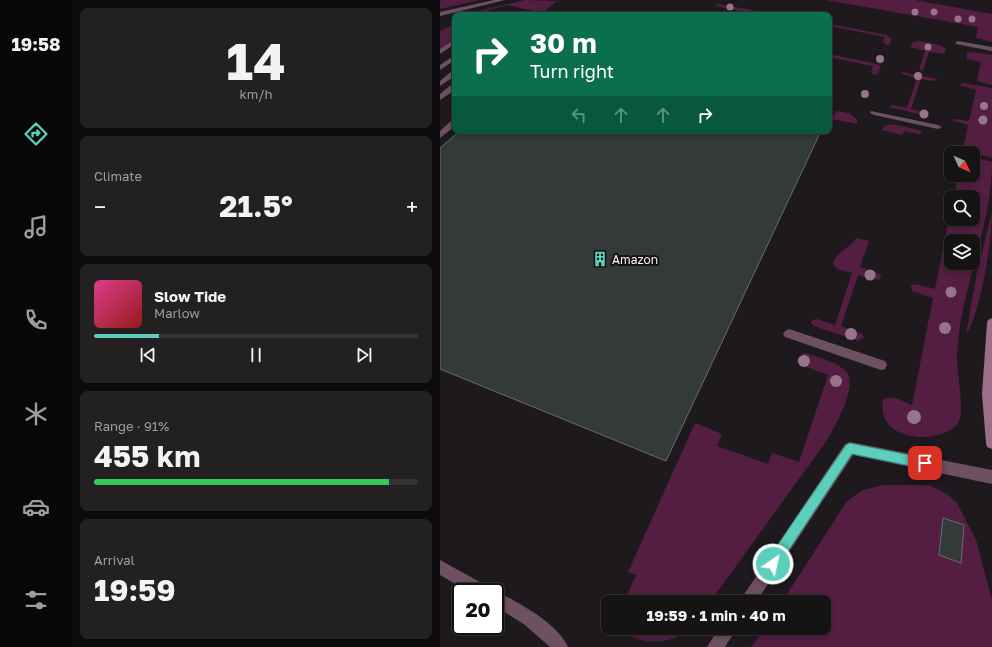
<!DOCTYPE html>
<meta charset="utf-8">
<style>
:root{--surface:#161315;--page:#232022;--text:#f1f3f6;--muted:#9e9ea0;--line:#353234;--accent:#5bcebc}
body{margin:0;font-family:"Golos Text",sans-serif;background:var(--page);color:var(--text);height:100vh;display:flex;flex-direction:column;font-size:15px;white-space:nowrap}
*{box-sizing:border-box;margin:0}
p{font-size:13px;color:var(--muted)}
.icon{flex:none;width:22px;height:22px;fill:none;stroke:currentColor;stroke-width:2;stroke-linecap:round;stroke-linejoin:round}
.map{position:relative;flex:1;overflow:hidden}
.drawer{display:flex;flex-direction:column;gap:8px;padding:8px;background:#0c0a0c;width:368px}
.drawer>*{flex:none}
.banner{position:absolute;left:12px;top:12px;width:380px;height:122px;border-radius:8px;box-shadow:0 2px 6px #0003,0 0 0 1px var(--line);background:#0b6e4f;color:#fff;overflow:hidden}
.needle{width:26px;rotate:134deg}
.controls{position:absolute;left:504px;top:146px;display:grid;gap:8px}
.controls a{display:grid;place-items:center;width:36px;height:36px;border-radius:8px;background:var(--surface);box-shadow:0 2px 6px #0003,0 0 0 1px var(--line);font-size:20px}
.speed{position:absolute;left:12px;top:583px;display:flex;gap:8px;font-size:20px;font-weight:700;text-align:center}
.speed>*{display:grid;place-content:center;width:52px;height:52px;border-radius:50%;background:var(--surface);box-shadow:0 2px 6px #0003,0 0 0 1px var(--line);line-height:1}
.speed .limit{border:2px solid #111;border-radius:6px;background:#fff;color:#111}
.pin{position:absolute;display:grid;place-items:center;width:34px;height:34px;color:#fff;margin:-17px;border-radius:8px;box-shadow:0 2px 6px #0006}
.me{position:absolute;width:44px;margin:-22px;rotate:34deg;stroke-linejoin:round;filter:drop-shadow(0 0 3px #0008)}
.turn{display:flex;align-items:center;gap:14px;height:84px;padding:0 12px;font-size:18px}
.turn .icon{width:52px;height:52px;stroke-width:2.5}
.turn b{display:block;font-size:28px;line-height:34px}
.lanes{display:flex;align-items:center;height:38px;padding:0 12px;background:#0003;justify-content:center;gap:20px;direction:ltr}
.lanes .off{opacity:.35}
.big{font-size:30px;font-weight:700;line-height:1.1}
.drawer .tile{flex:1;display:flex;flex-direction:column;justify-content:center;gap:6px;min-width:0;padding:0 14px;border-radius:8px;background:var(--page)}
.drawer .dial{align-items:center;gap:0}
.dial b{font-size:52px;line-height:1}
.song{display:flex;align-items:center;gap:12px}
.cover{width:48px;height:48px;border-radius:6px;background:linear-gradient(135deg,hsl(330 70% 55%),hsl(0 70% 35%))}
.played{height:4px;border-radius:2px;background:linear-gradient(90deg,var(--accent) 20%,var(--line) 20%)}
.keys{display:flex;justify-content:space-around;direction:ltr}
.heat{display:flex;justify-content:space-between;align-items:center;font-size:22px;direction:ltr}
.charge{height:6px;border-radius:3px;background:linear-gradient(90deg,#34c759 91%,var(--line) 0)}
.trip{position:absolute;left:161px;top:595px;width:230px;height:40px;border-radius:8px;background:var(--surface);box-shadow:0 2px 6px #0003,0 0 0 1px var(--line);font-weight:700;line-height:40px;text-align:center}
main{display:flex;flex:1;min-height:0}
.tab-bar{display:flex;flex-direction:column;width:72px;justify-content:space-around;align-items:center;background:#090808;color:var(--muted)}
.tab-bar .icon{width:28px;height:28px}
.tab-bar .current{color:var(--accent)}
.tab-bar b{font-size:18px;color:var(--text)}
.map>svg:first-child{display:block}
.green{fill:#531e42;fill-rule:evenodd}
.building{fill:#333a39;stroke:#676e6c}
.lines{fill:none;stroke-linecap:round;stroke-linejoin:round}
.service{fill:#6d5062;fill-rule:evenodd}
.secondary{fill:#9c6e8a;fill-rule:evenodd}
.tree{fill:#967489}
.route{fill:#5bcebc;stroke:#3b867a}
.labels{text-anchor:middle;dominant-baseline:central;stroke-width:4;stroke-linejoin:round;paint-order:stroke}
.poi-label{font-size:12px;fill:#f6f2f4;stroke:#151013;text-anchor:start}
</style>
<main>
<nav class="tab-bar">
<b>19:58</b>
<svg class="icon current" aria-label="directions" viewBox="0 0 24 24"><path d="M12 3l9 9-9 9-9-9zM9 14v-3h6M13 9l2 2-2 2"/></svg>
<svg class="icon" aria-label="music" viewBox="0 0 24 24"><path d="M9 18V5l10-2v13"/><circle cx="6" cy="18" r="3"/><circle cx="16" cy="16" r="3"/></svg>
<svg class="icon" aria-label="phone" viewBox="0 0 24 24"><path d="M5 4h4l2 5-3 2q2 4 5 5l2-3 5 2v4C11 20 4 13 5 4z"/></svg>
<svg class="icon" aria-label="climate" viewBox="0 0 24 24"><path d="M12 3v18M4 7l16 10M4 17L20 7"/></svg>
<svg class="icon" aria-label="car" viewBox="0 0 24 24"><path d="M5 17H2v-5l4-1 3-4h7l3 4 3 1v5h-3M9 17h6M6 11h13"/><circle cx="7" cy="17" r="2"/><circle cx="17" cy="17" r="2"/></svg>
<svg class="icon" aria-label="filters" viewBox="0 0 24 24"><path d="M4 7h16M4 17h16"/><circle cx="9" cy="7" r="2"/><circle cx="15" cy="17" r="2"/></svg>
</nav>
<section class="drawer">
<div class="tile dial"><b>14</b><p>km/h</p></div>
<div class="tile"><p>Climate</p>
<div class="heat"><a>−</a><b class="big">21.5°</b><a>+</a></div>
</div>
<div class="tile">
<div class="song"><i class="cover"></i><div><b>Slow Tide</b><p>Marlow</p></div></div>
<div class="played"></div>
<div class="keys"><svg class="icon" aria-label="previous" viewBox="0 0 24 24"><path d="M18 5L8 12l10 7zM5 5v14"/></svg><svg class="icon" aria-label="pause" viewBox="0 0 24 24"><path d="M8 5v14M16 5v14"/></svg><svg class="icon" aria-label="next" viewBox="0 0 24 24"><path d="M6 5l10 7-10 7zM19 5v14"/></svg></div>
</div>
<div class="tile"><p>Range · 91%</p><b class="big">455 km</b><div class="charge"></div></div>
<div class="tile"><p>Arrival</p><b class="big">19:59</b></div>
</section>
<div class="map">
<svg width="552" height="647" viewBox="0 0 552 647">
<rect width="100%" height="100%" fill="#1e191c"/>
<path class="green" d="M0 0H39L0 9Z
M85 0 117 1 101 14 99 12 67 5 32 15H22Z
M386 0H475L552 14V42L536 38 538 27Z
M277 4 313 10 317 13 314 14 300 11 297 15H293L296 10 276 6Z
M15 24V38L0 49V31Z
M390 24 447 35 452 39 449 45H446L443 42 445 37 389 26Z
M479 41 500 45 506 49 504 54 489 52 483 71 479 70 485 51 470 47 473 42Z
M531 52 552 55V85L537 81 541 62 527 59V53Z
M389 54 437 64 441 66 438 74 434 75 431 72 433 66 389 57Z
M462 72 498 79 494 81 481 79 471 109 485 112 487 116 449 107 452 105 467 108 477 78 461 74Z
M523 83 552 88V158L523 150 528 125 511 120 514 119 529 121 536 90 519 85Z
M396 111 409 113 417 119V124L392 119Z
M453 124 478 130 482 132 480 134 464 131 462 135 442 130 444 126Z
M533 157 552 162C552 227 520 289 517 355 516 371 525 409 519 421 507 445 435 445 443 400 452 393 463 402 472 405L493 298 472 291 471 285 475 284 495 289 511 210V219H533V207L537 208 540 195 515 188 518 175H533ZM511 241H533V263H511Z
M552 212C552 240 541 312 526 335L537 272Z
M416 238 429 241 420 267 438 273 441 275 440 279 438 280 418 275 401 326 422 334 424 337 418 341 374 326 371 323 372 320 377 319 395 325 412 273 397 269 393 264C397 250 410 249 416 238Z
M364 353C374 355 403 364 408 374 416 390 394 429 385 443L270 602H184L196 575 188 572 255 423 282 434 277 446 328 464 332 453 359 462 388 375 358 364 357 359Z
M443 485H489L507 494 517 503 536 540 552 600V647H311L325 628H384V602H342L407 501 423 490Z
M176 628H250C230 647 199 645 176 628Z"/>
<path class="building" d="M20 131H381L226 461 0 369V148Z
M503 518 524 525 521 563 499 555Z"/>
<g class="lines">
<path class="service" d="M54 0H65L0 16V12Z
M15 39V44L0 54V49Z
M518 41 552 47V51L516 44 515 43Z
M15 55V60L0 70V65Z
M12 71H15V76L0 86V81Z
M12 84H15V90L0 100V94Z
M431 111 498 125 502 127 498 129 434 115 430 113Z
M12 120H15V126L0 138V131Z
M349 329 445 361 447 365 445 369 441 370 345 337 343 334 345 331Z
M410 442 552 470V484L413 455 316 602H299L405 444Z
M0 560 49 587 51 592 55 590 60 593C82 605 118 624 128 647H110L85 625 55 606V592H29L0 575Z
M279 628H297L285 647H267Z"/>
<path class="secondary" d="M552 318V449L547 447 546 443 542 394 547 323 548 320Z"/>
</g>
<g class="tree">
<circle cx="290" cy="7" r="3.5"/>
<circle cx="475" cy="12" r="3.5"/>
<circle cx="494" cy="12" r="3.5"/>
<circle cx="518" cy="19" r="3.5"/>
<circle cx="532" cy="19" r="3.5"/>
<circle cx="488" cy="47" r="3.5"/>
<circle cx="440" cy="59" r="4"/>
<circle cx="478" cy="76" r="4"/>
<circle cx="425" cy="94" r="4"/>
<circle cx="544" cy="106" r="4"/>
<circle cx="484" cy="114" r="4.5"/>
<circle cx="543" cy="120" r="4.5"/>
<circle cx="430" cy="275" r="5.5"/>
<circle cx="511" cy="292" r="5.5"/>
<circle cx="505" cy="328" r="6"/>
<circle cx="411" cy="334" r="6"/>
<circle cx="364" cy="361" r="6"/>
<circle cx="396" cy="381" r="6"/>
<circle cx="474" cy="417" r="7"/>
</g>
<path class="route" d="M410 443 485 458 489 460 490 463 489 467 485 469 412 454 337 568 333 570 328 568 327 564 328 559 406 445Z"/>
<defs>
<g id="building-bare" transform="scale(1.2)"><path d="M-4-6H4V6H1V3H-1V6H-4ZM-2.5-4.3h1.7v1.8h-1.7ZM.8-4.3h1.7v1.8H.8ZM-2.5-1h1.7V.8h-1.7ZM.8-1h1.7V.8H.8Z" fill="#5bcebc" stroke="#151013" stroke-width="2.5" paint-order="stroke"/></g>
</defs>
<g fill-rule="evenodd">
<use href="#building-bare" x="160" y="259"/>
</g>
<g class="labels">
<g class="poi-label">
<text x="172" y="259">Amazon</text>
</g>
</g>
</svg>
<div class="controls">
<a><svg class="needle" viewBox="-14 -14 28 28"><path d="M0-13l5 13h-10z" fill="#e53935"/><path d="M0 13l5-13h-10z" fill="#9e9ea0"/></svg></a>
<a><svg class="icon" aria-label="search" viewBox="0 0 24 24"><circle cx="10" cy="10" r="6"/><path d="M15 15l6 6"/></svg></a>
<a><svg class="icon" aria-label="layers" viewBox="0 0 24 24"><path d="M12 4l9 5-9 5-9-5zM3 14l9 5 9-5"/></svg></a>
</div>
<div class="speed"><div class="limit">20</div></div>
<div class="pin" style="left:485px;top:463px;background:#d93025"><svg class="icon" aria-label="arrive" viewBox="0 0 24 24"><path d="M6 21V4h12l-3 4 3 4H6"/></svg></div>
<svg class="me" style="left:333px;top:564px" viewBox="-20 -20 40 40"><circle r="17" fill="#5bcebc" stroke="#fff" stroke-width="3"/><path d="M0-11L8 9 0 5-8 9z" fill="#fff"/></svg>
<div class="trip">19:59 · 1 min · 40 m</div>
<div class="banner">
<div class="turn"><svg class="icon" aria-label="right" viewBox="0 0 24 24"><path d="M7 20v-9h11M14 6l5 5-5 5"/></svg><div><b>30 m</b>Turn right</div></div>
<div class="lanes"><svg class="icon off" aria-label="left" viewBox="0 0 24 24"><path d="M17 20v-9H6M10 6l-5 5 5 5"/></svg><svg class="icon off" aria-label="ahead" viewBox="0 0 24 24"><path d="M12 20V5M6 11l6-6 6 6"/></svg><svg class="icon off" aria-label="ahead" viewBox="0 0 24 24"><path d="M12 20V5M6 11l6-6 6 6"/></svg><svg class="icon" aria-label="right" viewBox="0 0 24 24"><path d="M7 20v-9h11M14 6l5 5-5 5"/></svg></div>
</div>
</div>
</main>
